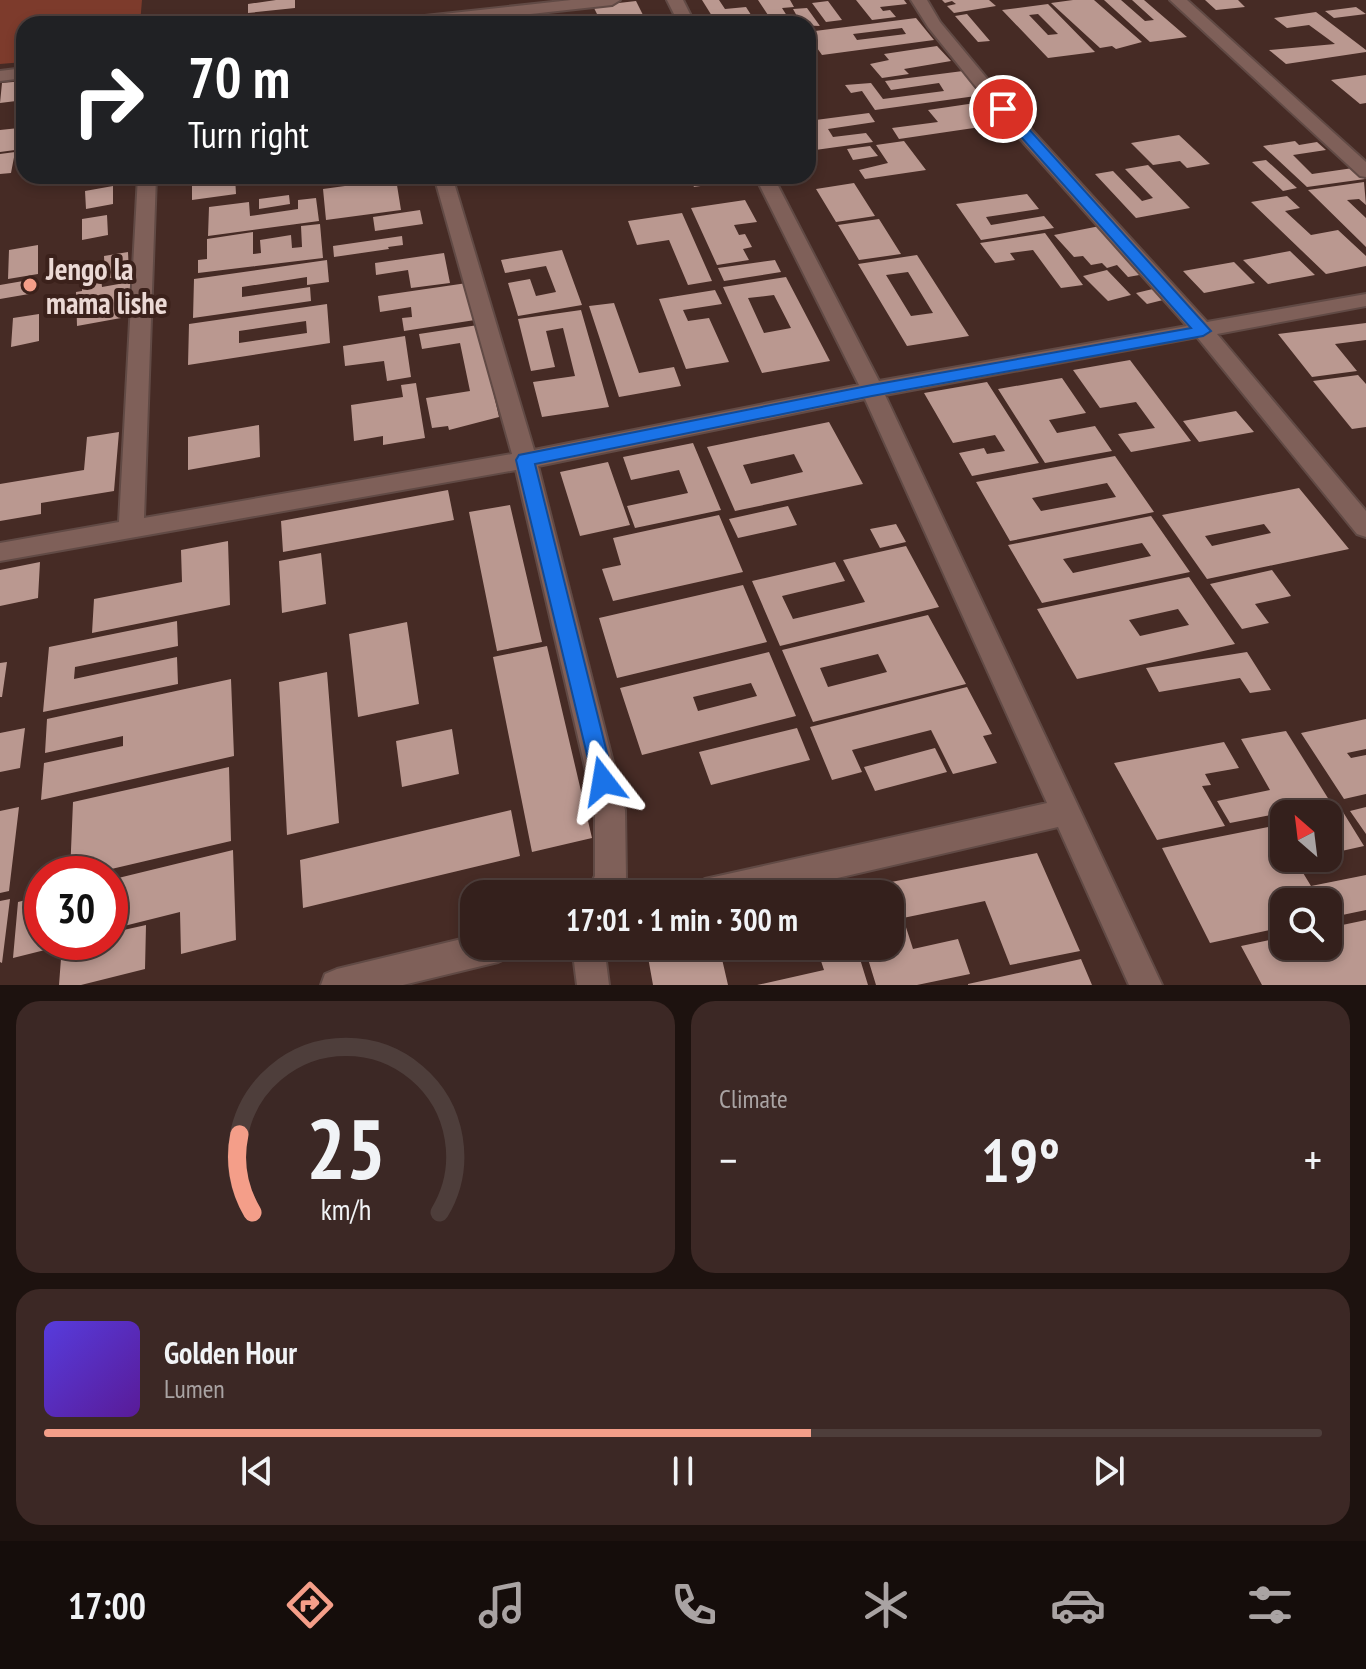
<!DOCTYPE html>
<meta charset="utf-8">
<style>
:root{--surface:#34201c;--page:#3c2825;--text:#f1f3f6;--muted:#a9a3a3;--line:#4e3e3b;--accent:#f49e89}
body{margin:0;font-family:"PT Sans Narrow",sans-serif;background:var(--page);color:var(--text);height:100vh;display:flex;flex-direction:column;font-size:30px;white-space:nowrap}
*{box-sizing:border-box;margin:0}
p{font-size:26px;color:var(--muted)}
.icon{flex:none;width:44px;height:44px;fill:none;stroke:currentColor;stroke-width:2;stroke-linecap:round;stroke-linejoin:round}
.map{position:relative;height:985px;overflow:hidden}
.sheet{display:flex;flex-direction:column;gap:16px;padding:16px;background:#1d120f;flex:1}
.sheet>*{flex:none}
.guide{position:absolute;left:16px;top:16px;width:800px;height:168px;border-radius:24px;box-shadow:0 4px 12px #0003,0 0 0 2px var(--line);background:#202124;color:#fff;overflow:hidden}
.needle{width:52px;rotate:332deg}
.buttons{position:absolute;left:1270px;top:800px;display:grid;gap:16px}
.buttons a{display:grid;place-items:center;width:72px;height:72px;border-radius:16px;background:var(--surface);box-shadow:0 4px 12px #0003,0 0 0 2px var(--line);font-size:40px}
.speed{position:absolute;left:24px;top:856px;display:flex;gap:16px;font-size:40px;font-weight:700;text-align:center}
.speed>*{display:grid;place-content:center;width:104px;height:104px;border-radius:50%;background:var(--surface);box-shadow:0 4px 12px #0003,0 0 0 2px var(--line);line-height:1}
.speed .limit{border:12px solid #d22;background:#fff;color:#111}
.pin{position:absolute;display:grid;place-items:center;width:68px;height:68px;color:#fff;margin:-34px;border:4px solid #fff;border-radius:50%;box-shadow:0 2px 8px #0007}
.me{position:absolute;width:88px;margin:-44px;rotate:346deg;stroke-linejoin:round;filter:drop-shadow(0 0 6px #0008)}
.turn{display:flex;align-items:center;gap:28px;height:168px;padding:0 40px;font-size:36px}
.turn .icon{width:104px;height:104px;stroke-width:2.5}
.turn b{display:block;font-size:56px;line-height:68px}
.big{font-size:60px;font-weight:800;line-height:1.1}
.sheet .card{flex:1;display:flex;flex-direction:column;justify-content:center;gap:12px;min-width:0;padding:0 28px;border-radius:24px;background:var(--page)}
.sheet .dial{align-items:center;gap:0}
.dial svg{height:208px;overflow:visible;fill:none;stroke:var(--line);stroke-width:7;stroke-linecap:round;text-anchor:middle}
.dial text{fill:var(--text);stroke:none}
.song{display:flex;align-items:center;gap:24px}
.cover{width:96px;height:96px;border-radius:12px;background:linear-gradient(135deg,hsl(250 70% 55%),hsl(270 70% 35%))}
.played{height:8px;border-radius:4px;background:linear-gradient(90deg,var(--accent) 60%,var(--line) 60%)}
.keys{display:flex;justify-content:space-around;direction:ltr}
.heat{display:flex;justify-content:space-between;align-items:center;font-size:44px;direction:ltr}
.sheet .tiles{flex:1;display:grid;gap:16px;grid-template-columns:1fr 1fr}
.card:last-child{grid-column:span 2}
.trip{position:absolute;left:460px;top:880px;width:444px;height:80px;border-radius:24px;background:var(--surface);box-shadow:0 4px 12px #0003,0 0 0 2px var(--line);font-weight:800;line-height:80px;text-align:center}
.tab-bar{display:flex;height:128px;justify-content:space-around;align-items:center;background:#150d0b;color:var(--muted)}
.tab-bar .icon{width:56px;height:56px}
.tab-bar .active{color:var(--accent)}
.tab-bar b{font-size:36px;color:var(--text)}
.map>svg:first-child{display:block}
.green{fill:#7d3b2c}
.building{fill:#ba9890;fill-rule:evenodd}
.lines{fill:none;stroke-linecap:round;stroke-linejoin:round}
.minor-casing{stroke:#614a45;stroke-width:4}
.minor{fill:#7f6059;fill-rule:evenodd}
.route{fill:#1a73e8;stroke:#114b97;stroke-width:2}
.poi-dot{fill:#f49e89;stroke:#3b211b;stroke-width:3}
.labels{text-anchor:middle;dominant-baseline:central;stroke-width:8;stroke-linejoin:round;paint-order:stroke}
.poi-label{font-size:30px;font-weight:bold;fill:#ebd9d5;stroke:#3b211b;text-anchor:start}
</style>
<div class="map">
<svg width="1366" height="985" viewBox="0 0 1366 985">
<rect width="100%" height="100%" fill="#462b25"/>
<path class="green" d="M0 0H142L140 24H24V62L0 64Z"/>
<path class="building" d="M276 0H295V8L248 13V4Z
M702 0H719L725 9 746 7 755 21 717 24Z
M758 0H790L794 7 782 8 789 19 798 18 793 9 807 8 820 26 774 24Z
M856 0H904L907 4 880 7 883 11 890 10 896 17 872 20Z
M942 0H989L996 6 954 13 947 6 956 4 952 1 945 3Z
M1073 0H1094L1142 42 1116 49 1112 46 1100 48 1051 3Z
M1104 0H1121L1145 21 1154 20 1132 0H1144L1187 37 1150 42Z
M1205 0H1238L1245 7 1216 10Z
M636 1 644 17 615 20 617 24H602L593 6Z
M828 1 842 20 826 22 812 3Z
M1048 4 1095 52 1048 58 1002 10ZM1038 14 1058 34 1048 35 1029 15Z
M1356 7 1366 14 1334 18 1325 11Z
M1316 12 1366 50V52L1286 64 1269 50 1335 44 1309 25 1287 28 1274 18Z
M535 14 539 24H494L493 20Z
M967 14 990 41 978 42 955 16Z
M916 18 934 40 822 55 808 35 815 31ZM902 28 906 34 857 40 853 34Z
M937 46 951 61 904 69 909 74 882 78 870 64 889 60 884 54Z
M963 71 983 95 875 110 862 91 851 93 845 85 871 83 883 99 944 91 939 83 891 90 885 81Z
M1366 75V103L1360 104 1331 80Z
M24 81V100L0 103 2 83Z
M982 102 1001 124 899 139 892 128 938 122 928 110Z
M869 113 875 122 828 129 833 137 866 133 873 142 808 151V121Z
M19 128 15 150 0 152V130Z
M1179 135 1210 164 1187 168 1180 161 1153 165 1131 143Z
M904 141 926 170 865 179 859 170 888 163 876 145Z
M1295 141 1299 145 1317 142 1326 150 1293 155 1312 174 1353 168 1365 179 1307 187 1263 146Z
M870 146 878 156 853 160 847 149Z
M15 152 11 173 0 174V154Z
M1266 160 1297 188 1283 191 1252 162Z
M1148 165 1190 208 1136 218 1095 174 1113 171 1142 201 1153 198 1125 169Z
M192 176H235L236 194 192 200Z
M324 176H366V178L325 183Z
M689 176H724L727 182 694 187Z
M396 179 401 210 326 220 323 189Z
M1364 182 1366 205 1359 199 1347 200 1366 218V247L1308 190Z
M854 183 875 216 836 222 816 189Z
M113 186V204L86 209 85 191Z
M1027 194 1039 209 986 217 991 225 1044 216 1054 228 981 240 956 204Z
M289 195 290 204 259 209V199Z
M1287 196 1300 208 1285 211 1311 235 1338 230 1366 256V266L1326 274 1251 202Z
M316 198 319 221 208 236 209 207 249 202 250 216 298 209V200Z
M745 200 757 222 734 225 739 235 745 234 752 247 743 249 749 260 717 265 691 208Z
M420 210 423 224 375 231 373 217Z
M682 213 712 281 688 285 669 240 637 245 628 221Z
M107 215 108 235 82 240V219Z
M879 219 901 254 859 260 838 225Z
M320 224 323 258 198 273V260L207 259V239L253 232V254L261 253 260 240 291 235 292 248 302 247 301 226Z
M1100 226 1145 274 1128 277 1117 265 1107 268 1102 263 1091 265 1083 256 1074 257 1054 235Z
M1045 233 1083 285 1061 288 1033 250 1010 253 1015 260 995 263 980 243Z
M402 236 403 245 388 247 389 249 334 257 333 246Z
M38 245V274L8 279 9 250Z
M562 250 582 305 518 316 508 283 530 279 536 296 556 292 546 266 505 273 501 260Z
M1290 251 1315 275 1268 284 1243 260Z
M128 252 129 274 105 279 104 256Z
M444 253 450 283 411 288 408 270 376 275 375 263Z
M917 255 969 336 907 346 858 264ZM908 272 933 313 911 316 886 275Z
M327 260 329 282 307 285V277L242 287V297L310 287 311 301 193 318 194 279Z
M775 260 781 272 724 281 718 268Z
M1234 262 1255 283 1204 293 1183 271Z
M1107 270 1131 295 1108 301 1083 276Z
M786 277 830 361 762 373 723 287ZM774 295 791 328 764 333 748 298Z
M101 278 102 287 130 282 132 316 77 326 76 292 82 291V282Z
M29 280V294L0 299V285Z
M467 283 475 320 404 331 402 318 412 317 411 307 380 312 378 296Z
M1157 288 1167 299 1147 304 1136 293Z
M715 290 722 304 683 310 688 321 709 318 729 362 686 369 659 299Z
M614 303 639 373 674 367 681 386 619 397 589 306Z
M327 304 330 343 188 365 189 324ZM306 321 307 333 239 343V331Z
M581 310 609 407 542 417 533 382 575 376 563 328 546 331 555 367 531 371 518 319Z
M39 314V341L11 347 13 318Z
M1366 323V340L1335 344 1357 371 1312 377 1278 334Z
M478 325 499 417 449 430 448 426 432 428 426 398 470 391 460 343 422 349 419 334Z
M405 336 411 377 387 381 384 361 345 366 343 346Z
M1130 360 1191 441 1131 452 1118 434 1155 428 1136 402 1100 408 1073 370Z
M1358 375 1366 384V427L1352 429 1313 381Z
M1062 378 1086 413 1049 420 1057 433 1095 426 1112 451 1045 463 998 389Z
M987 382 1039 463 972 476 959 453 984 448 987 454 1005 451 995 435 953 443 924 393Z
M416 383 425 438 383 445V436L354 441 351 405 403 397 401 385Z
M1236 411 1254 432 1199 442 1183 421Z
M829 422 863 484 735 511 707 447ZM794 454 803 472 751 484 743 465Z
M259 425 260 457 188 470V437Z
M119 432 114 491 41 503V514L0 521V484L84 470 87 437Z
M693 443 721 510 635 528 627 506 688 493 679 470 631 480 623 457Z
M1115 456 1154 512 1010 541 976 482ZM1107 483 1116 497 1041 511 1032 498Z
M608 462 630 525 580 536 560 472Z
M1299 488 1349 549 1207 579 1162 515ZM1264 524 1271 533 1212 546 1205 536Z
M448 490 454 520 283 552 281 521Z
M510 505 542 642 497 651 469 512Z
M788 506 797 525 738 538 729 519Z
M719 515 743 572 613 601 602 569 621 565 613 538Z
M1151 516 1190 572 1042 603 1008 545ZM1142 543 1151 556 1073 573 1063 559Z
M896 524 906 542 880 548 870 529Z
M228 541 230 605 92 633 94 599 182 582 181 550Z
M906 546 939 607 780 646 752 581 835 562 845 581 782 596 793 619 865 602 843 560Z
M321 553 326 604 282 613 279 561Z
M40 562 38 598 0 606V570Z
M1272 570 1291 596 1255 604 1269 623 1242 629 1210 584Z
M1189 577 1235 644 1077 679 1037 609ZM1178 609 1189 625 1140 636 1129 620Z
M743 585 767 642 617 678 599 618Z
M928 615 966 684 813 722 782 650ZM878 654 887 672 828 687 820 668Z
M177 621 178 646 75 667 74 679 177 657 178 684 43 712 49 647Z
M407 622 419 704 358 717 349 634Z
M547 646 592 838 532 852 493 657Z
M769 652 796 716 642 755 620 688ZM751 683 757 696 698 711 693 697Z
M1247 652 1271 690 1250 693 1240 678 1159 692 1146 668Z
M7 662 2 697H0V663Z
M327 672 339 823 287 835 279 682Z
M231 679 234 756 41 800 44 763 123 746V736L45 753 47 719Z
M967 687 992 734 983 736 997 763 953 774 931 730 852 750 862 772 832 780 810 727Z
M1366 719V749L1347 753 1351 758 1366 755V794L1344 799 1301 733Z
M25 728 20 768 0 772V733Z
M797 728 810 760 711 785 699 752Z
M452 729 459 774 402 787 396 741Z
M1286 731 1331 803 1230 823 1217 801 1270 790 1241 739Z
M1224 742 1239 768 1205 774 1211 785 1202 786 1225 826 1157 840 1114 763Z
M935 748 947 772 875 791 864 767Z
M229 767 231 841 90 874H70L73 802Z
M19 807 9 891 0 893V811Z
M1366 807V834L1350 811Z
M511 810 520 856 303 908 300 860Z
M1343 812 1364 846 1328 854V815Z
M1284 824V858H1294L1311 886 1366 875V910L1328 918V902H1284V927L1210 943 1162 848Z
M233 850 236 940 181 954 180 912 124 926V908L110 911V880Z
M1037 853 1080 951 1010 965 985 901 903 918 913 949 958 939 970 974 917 985H876L864 946H890V894H847L846 891Z
M42 896V942H57V947L13 958 18 902Z
M10 899 2 963 0 962V901Z
M1366 920V985H1262L1241 946 1284 937V946H1328V928Z
M146 925 145 969 81 985H59L62 945 110 942V933Z
M646 946H719L728 985H653Z
M722 946H762V947L724 955Z
M816 946H856L868 985H757L824 970Z
M1081 959 1092 985H968V984Z"/>
<g class="lines">
<g class="minor-casing">
<path id="minor" d="M571 0H620L612 5 439 24H389L397 19Z
M667 0H683L695 24H679Z
M911 0H927L940 22 1009 105 1207 322 1366 294V306L1217 334 1366 511V537L1357 534 1197 337 885 395 1162 985H1129L1058 827 768 894H689L694 884 705 879 1047 803 865 399 538 466 625 810 626 879 619 894H586L595 876V810L516 470 0 561V543L119 522 138 176H156L144 518 512 454 434 176H452L534 450 859 385 755 176H773L879 381 1187 326 997 113 928 27Z
M1170 0H1187L1366 162V177L1360 176Z
M24 68V78L0 81V71Z
M474 936V946H514L509 957 498 962 403 985H321L325 974 337 969Z
M572 946H604L609 985H577Z"/>
</g>
<use href="#minor" class="minor"/>
</g>
<path class="route" d="M998 106H1008L1211 331 1203 336 872 396 535 464 614 781 611 788 603 790 595 788 516 460 519 455 872 385 1191 328 998 111Z"/>
<circle class="poi-dot" cx="30" cy="285" r="8"/>
<g class="labels">
<g class="poi-label">
<text x="46" y="268">Jengo la<tspan x="46" dy="34">mama lishe</tspan></text>
</g>
</g>
</svg>
<div class="buttons">
<a><svg class="needle" viewBox="-14 -14 28 28"><path d="M0-13l5 13h-10z" fill="#e53935"/><path d="M0 13l5-13h-10z" fill="#a9a3a3"/></svg></a>
<a><svg class="icon" aria-label="search" viewBox="0 0 24 24"><circle cx="10" cy="10" r="6"/><path d="M15 15l6 6"/></svg></a>
</div>
<div class="speed"><div class="limit">30</div></div>
<div class="pin" style="left:1003px;top:109px;background:#d93025"><svg class="icon" aria-label="arrive" viewBox="0 0 24 24"><path d="M6 21V4h12l-3 4 3 4H6"/></svg></div>
<svg class="me" style="left:603px;top:781px" viewBox="-20 -20 40 40"><path d="M0-17L14 15 0 8-14 15z" fill="#1a73e8" stroke="#fff" stroke-width="4"/></svg>
<div class="trip">17:01 · 1 min · 300 m</div>
<div class="guide">
<div class="turn"><svg class="icon" aria-label="right" viewBox="0 0 24 24"><path d="M7 20v-9h11M14 6l5 5-5 5"/></svg><div><b>70 m</b>Turn right</div></div>
</div>
</div>
<section class="sheet">
<div class="tiles">
<div class="card dial"><svg viewBox="0 0 100 80">
<path d="M14 69A42 42 0 1 1 86 69"/>
<path d="M14 69A42 42 0 0 1 9 39" stroke="#f49e89"/>
<text x="50" y="56" font-size="32" font-weight="700">25</text>
<text x="50" y="72" font-size="11">km/h</text>
</svg></div>
<div class="card"><p>Climate</p>
<div class="heat"><a>−</a><b class="big">19°</b><a>+</a></div>
</div>
<div class="card">
<div class="song"><i class="cover"></i><div><b>Golden Hour</b><p>Lumen</p></div></div>
<div class="played"></div>
<div class="keys"><svg class="icon" aria-label="previous" viewBox="0 0 24 24"><path d="M18 5L8 12l10 7zM5 5v14"/></svg><svg class="icon" aria-label="pause" viewBox="0 0 24 24"><path d="M8 5v14M16 5v14"/></svg><svg class="icon" aria-label="next" viewBox="0 0 24 24"><path d="M6 5l10 7-10 7zM19 5v14"/></svg></div>
</div>
</div>
</section>
<nav class="tab-bar">
<b>17:00</b>
<svg class="icon active" aria-label="directions" viewBox="0 0 24 24"><path d="M12 3l9 9-9 9-9-9zM9 14v-3h6M13 9l2 2-2 2"/></svg>
<svg class="icon" aria-label="music" viewBox="0 0 24 24"><path d="M9 18V5l10-2v13"/><circle cx="6" cy="18" r="3"/><circle cx="16" cy="16" r="3"/></svg>
<svg class="icon" aria-label="phone" viewBox="0 0 24 24"><path d="M5 4h4l2 5-3 2q2 4 5 5l2-3 5 2v4C11 20 4 13 5 4z"/></svg>
<svg class="icon" aria-label="climate" viewBox="0 0 24 24"><path d="M12 3v18M4 7l16 10M4 17L20 7"/></svg>
<svg class="icon" aria-label="car" viewBox="0 0 24 24"><path d="M5 17H2v-5l4-1 3-4h7l3 4 3 1v5h-3M9 17h6M6 11h13"/><circle cx="7" cy="17" r="2"/><circle cx="17" cy="17" r="2"/></svg>
<svg class="icon" aria-label="filters" viewBox="0 0 24 24"><path d="M4 7h16M4 17h16"/><circle cx="9" cy="7" r="2"/><circle cx="15" cy="17" r="2"/></svg>
</nav>
